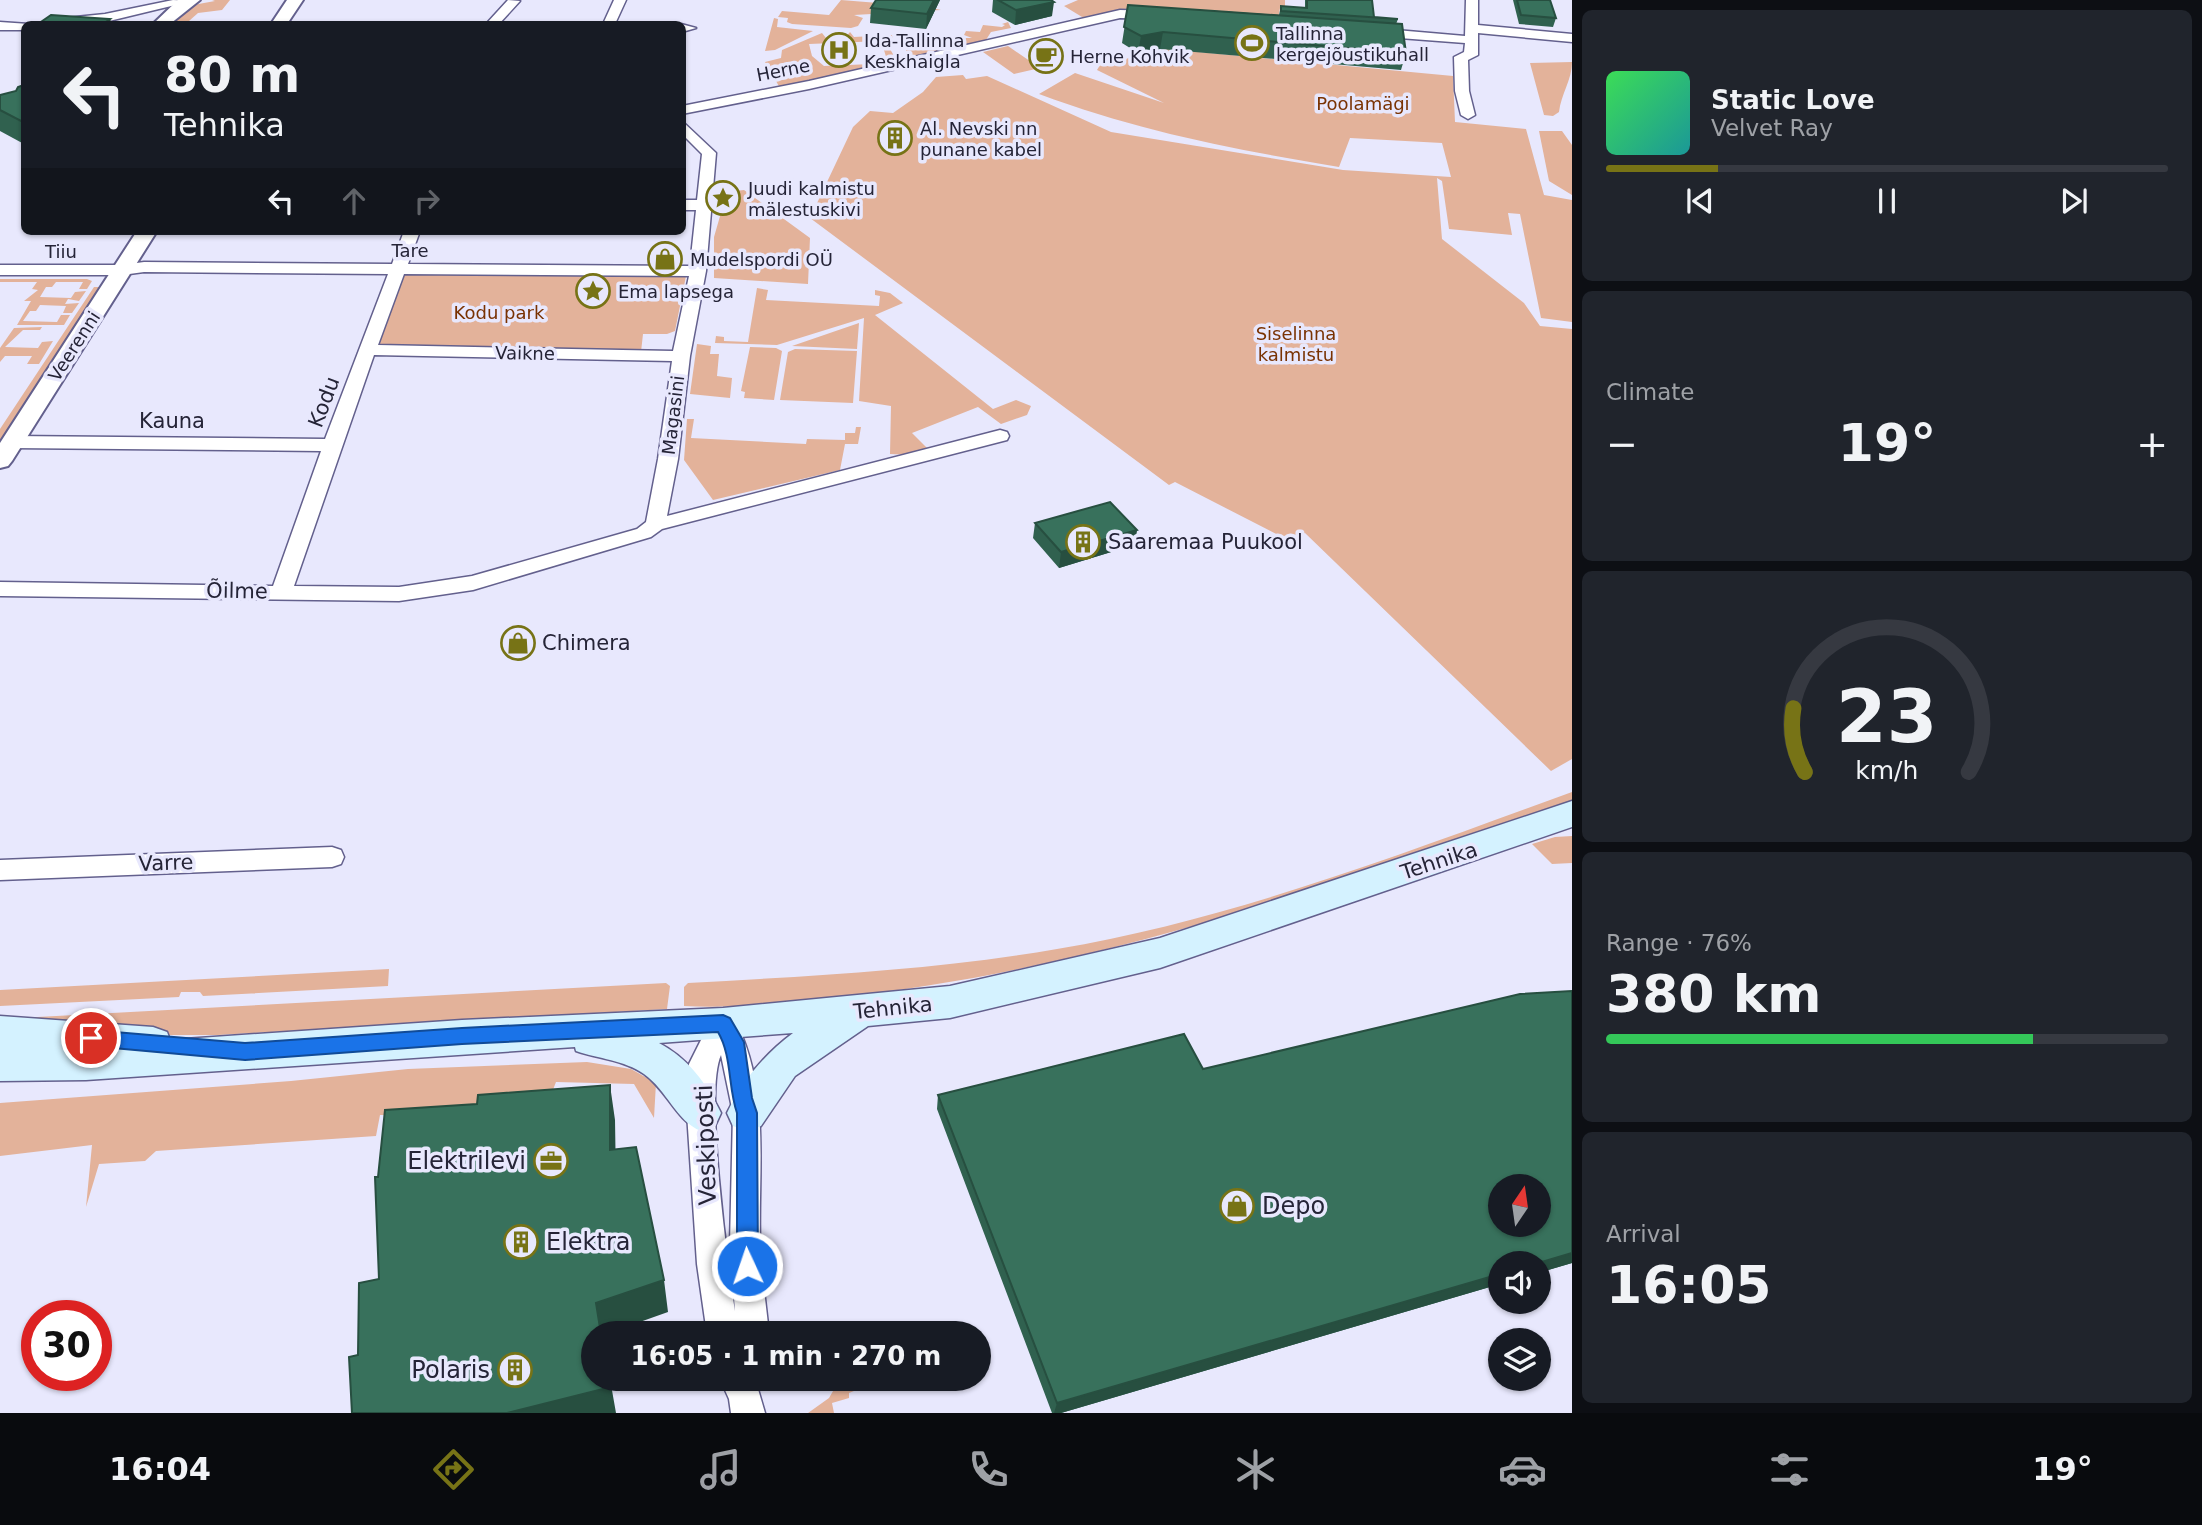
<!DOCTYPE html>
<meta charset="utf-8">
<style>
:root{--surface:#171b24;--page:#20242c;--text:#f1f3f6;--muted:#9ea1a6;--line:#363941;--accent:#777316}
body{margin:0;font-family:"DejaVu Sans",sans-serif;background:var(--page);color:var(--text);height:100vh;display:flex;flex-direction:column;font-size:26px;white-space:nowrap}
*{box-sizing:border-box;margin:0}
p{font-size:23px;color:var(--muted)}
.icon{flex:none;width:38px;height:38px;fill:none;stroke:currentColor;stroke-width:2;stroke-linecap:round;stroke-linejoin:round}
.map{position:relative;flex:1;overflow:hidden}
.drawer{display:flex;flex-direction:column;gap:10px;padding:10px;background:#0d0f14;width:630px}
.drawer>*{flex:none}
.guide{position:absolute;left:21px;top:21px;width:665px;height:214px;border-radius:10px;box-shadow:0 2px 5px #0004;background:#171b24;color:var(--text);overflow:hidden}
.needle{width:46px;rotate:13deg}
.buttons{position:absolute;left:1488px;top:1174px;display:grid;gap:14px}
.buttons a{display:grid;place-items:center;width:63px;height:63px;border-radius:50%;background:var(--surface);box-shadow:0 2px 5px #0004;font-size:35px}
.speed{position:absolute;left:21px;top:1300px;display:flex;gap:14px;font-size:35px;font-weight:700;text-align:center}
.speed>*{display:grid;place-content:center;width:91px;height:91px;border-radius:50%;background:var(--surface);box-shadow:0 2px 5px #0004;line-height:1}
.speed .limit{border:10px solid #d22;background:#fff;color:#111}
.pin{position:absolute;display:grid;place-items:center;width:60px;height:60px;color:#fff;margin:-30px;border:4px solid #fff;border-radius:50%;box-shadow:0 2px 7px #0007}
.me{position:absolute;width:77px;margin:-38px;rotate:357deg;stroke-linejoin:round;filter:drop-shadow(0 0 5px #0008)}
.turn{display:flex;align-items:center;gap:24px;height:147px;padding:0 28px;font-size:32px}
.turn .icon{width:91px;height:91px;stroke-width:2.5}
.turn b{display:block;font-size:49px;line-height:60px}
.lanes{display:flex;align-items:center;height:66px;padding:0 28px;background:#0003;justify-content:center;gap:35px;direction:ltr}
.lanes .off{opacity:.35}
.big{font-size:52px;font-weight:800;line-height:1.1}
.drawer .tile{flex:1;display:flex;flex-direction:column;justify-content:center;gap:10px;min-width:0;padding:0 24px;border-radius:10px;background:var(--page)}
.drawer .dial{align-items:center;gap:0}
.dial svg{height:182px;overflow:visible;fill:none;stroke:var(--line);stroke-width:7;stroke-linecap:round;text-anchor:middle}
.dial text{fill:var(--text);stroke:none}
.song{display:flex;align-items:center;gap:21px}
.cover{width:84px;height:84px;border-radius:10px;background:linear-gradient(135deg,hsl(130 70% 55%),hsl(180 70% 35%))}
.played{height:7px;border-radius:4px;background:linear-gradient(90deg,var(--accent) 20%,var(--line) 20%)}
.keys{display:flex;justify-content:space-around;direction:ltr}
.heat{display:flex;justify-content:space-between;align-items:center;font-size:38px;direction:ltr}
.charge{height:10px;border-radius:5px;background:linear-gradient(90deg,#34c759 76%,var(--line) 0)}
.trip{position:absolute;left:581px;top:1321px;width:410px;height:70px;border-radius:35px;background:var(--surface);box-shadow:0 2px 5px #0004;font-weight:800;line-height:70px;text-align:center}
.tab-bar{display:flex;height:112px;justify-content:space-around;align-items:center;background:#090b0e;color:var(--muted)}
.tab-bar .icon{width:49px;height:49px}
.tab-bar .on{color:var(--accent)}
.tab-bar b{font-size:32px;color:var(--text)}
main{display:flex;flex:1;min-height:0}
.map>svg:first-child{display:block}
.green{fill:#e3b29a}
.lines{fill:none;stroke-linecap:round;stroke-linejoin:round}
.minor-casing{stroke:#63608d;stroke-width:3}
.tertiary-casing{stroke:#63608d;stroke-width:4}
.secondary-casing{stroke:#63608d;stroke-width:3}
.minor{fill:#fff;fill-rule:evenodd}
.tertiary{fill:#fff;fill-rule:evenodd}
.secondary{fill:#d4f2ff;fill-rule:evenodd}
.wall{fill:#30614f}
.shaded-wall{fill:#274f40}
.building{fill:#38715c;stroke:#274f40;stroke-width:2;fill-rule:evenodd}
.route{fill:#1a73e8;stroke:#114b97;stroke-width:2}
.labels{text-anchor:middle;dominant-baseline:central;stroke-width:7;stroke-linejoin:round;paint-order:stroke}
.far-poi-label{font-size:18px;fill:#252437;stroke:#e8e8fd;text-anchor:start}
.far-street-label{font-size:18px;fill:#252437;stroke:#e8e8fd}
.far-park-label{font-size:18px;fill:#793203;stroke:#e8e8fd}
.street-label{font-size:21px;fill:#252437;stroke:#e8e8fd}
.poi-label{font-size:21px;fill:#252437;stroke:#e8e8fd;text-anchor:start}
.near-street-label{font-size:24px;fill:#252437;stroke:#e8e8fd}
.near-poi-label{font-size:24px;fill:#252437;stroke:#e8e8fd;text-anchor:end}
</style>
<main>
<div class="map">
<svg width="1572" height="1413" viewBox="0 0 1572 1413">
<rect width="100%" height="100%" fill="#e8e8fd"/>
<path class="green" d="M212 0H230L222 10 198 13 189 21 197 24H169L193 5 215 1Z
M841 0 928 7 941 10 854 15 863 18 858 26 851 28 792 24 787 22 788 18 778 17 782 11 829 15Z
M1078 0H1285V8H1280L1278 20 1124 12 1087 20 1064 6Z
M774 18 778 19 777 27 813 31 775 50 765 51Z
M1008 22 1011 28 991 32 984 43 906 60V38H972L964 35 966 31 980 32 983 25 1002 27 1005 25 1002 24Z
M850 32 854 37 892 35 893 43 885 44 881 41 809 44 812 56 824 66 872 64V61L887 60 884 50 890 49 897 61 780 88 765 62 781 58 782 50 822 33 826 38 846 37Z
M1008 46 1040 68 1014 74 983 52Z
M1167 49 1453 76 1455 122 1526 129 1544 195 1572 200V322L1541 318 1520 214 1508 213 1512 235 1449 229 1442 181 1437 178 1442 239 1524 303 1540 326 1572 329V759L1551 771 1305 533 1286 539 1175 482 1169 485 810 218 853 127 870 111 893 113 923 92 936 77 963 75 966 79 987 76 1111 132 1343 170 1451 177 1442 143 1350 138 1339 167C1233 149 1141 132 1039 94L1075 73 1164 103 1097 70 1100 65Z
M1572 62C1572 80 1561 94 1559 112L1553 116 1544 115 1530 63Z
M1539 131H1562L1572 145V195L1549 181Z
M744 190 810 238 808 284 714 278V237L727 192Z
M405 274 686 276 675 331 667 334H643L641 352 383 347 377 344Z
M0 279H87L92 281 87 289H79L83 282H56L52 287H46L40 297 71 298 75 292 86 291 79 301 68 299 65 304 79 303 72 313H63L66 306 40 305 36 311H30L23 321 57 322 61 315H70L64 325H17L31 301H24L38 290 32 289 37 282H0Z
M94 287H102L0 442V429Z
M757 288 768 290 766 300 879 306 880 296 875 295V290L890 293 903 303 875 315 993 409 1016 400 1031 406 1027 415 1001 424 978 407 912 433 929 450 912 455 890 454 891 406 859 401 864 318 777 345 715 343 716 336 724 337V341L748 342Z
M859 323 857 349 792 346Z
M42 327 40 330H23L5 347 38 348 42 342 53 341 39 364H27L32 356H5L0 362V348L14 328Z
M697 344 711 346 710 354H719L717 376 732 378 730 398 690 394Z
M750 347 776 348 782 351 774 400 744 398 745 392 741 391Z
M795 349 857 351 853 403 780 400 788 352Z
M687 419H694L691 438 806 444 807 439 845 440V433H855L856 427H861L858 444H845L840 470 713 500 684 460Z
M1572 792V805C1331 884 1092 972 837 997 787 1002 735 1009 684 1006V987L688 983C812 976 935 970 1057 949 1234 919 1404 853 1572 792Z
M1572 836V863L1552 864 1532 844 1555 837Z
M389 969 388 986 203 996 200 992H181L179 997 0 1006V990Z
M666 983 670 986 667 1009 218 1035H156L19 1018Z
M587 1062 631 1069 656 1083 654 1118 634 1084 556 1082 542 1118 380 1115 376 1136 156 1151 145 1161 99 1164 86 1207 92 1145 0 1156V1103L291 1081 408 1069Z
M840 1379H850L854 1391 849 1393V1398L832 1403 834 1413H808L829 1398Z"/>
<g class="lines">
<g class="minor-casing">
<path id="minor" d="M173 0 192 1 105 22 40 24 46 20 105 14Z
M508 0 520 1 499 24H486Z
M614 0H626L615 24H603Z
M1466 0H1478V25L1572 34V42L1478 33V55L1468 60 1469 91 1475 115 1468 119 1461 115 1455 91 1454 57 1464 52 1465 43 1373 36 1367 32 1373 28 1465 36Z
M1120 10 1157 11 1163 15 1157 19 1120 18 809 89 682 114V106L809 81Z
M0 22 29 24H24V30H0Z
M681 24 696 28 682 32Z
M682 121 716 153 706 271 690 356 678 459 667 516 1000 430 1007 432 1009 436 1007 440 662 529 651 537 473 590 399 601 0 596V582L273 586 321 451 12 448 3 442 12 436 325 439 388 274 144 272 122 275H0V265H122L144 262 392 264 404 231H420L408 264 690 266 696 210H682V200H697L702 154 682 134ZM404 274 689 276 673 351 378 345ZM374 355 672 361 658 459 646 522 637 529 472 576 399 587 294 586Z
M332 847 341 850 344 857 341 864 332 867 0 880V860Z
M723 1012 733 1016C771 1088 758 1164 760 1242 761 1273 766 1303 769 1334H707L697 1264 687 1113 689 1064 713 1016ZM721 1055 733 1113 730 1244 735 1311C728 1265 704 1091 721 1055Z
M720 1379H755L765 1413H731L729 1399Z"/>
</g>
<g class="tertiary-casing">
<path id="tertiary" d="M178 0H200L170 24H153Z
M287 0H303L287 24H271Z
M137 231H157L12 461 8 466 0 468V443Z"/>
</g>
<g class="secondary-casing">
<path id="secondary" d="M1572 801V827L1160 968 950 1018 868 1026 795 1076 761 1126 747 1131 733 1126 727 1113C742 1081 765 1054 793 1033L659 1043C688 1058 707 1084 721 1113L715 1126 701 1131C676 1121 667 1090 644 1074 624 1060 599 1059 576 1051L575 1047 86 1080 0 1081V1016L153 1027 167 1032 170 1040 462 1020 723 1008 950 986 1160 938Z"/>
</g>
<use href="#minor" class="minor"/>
<use href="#tertiary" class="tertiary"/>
<use href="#secondary" class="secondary"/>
</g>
<path class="wall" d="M940 0 926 29 870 23 871 8Z
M993 0H1051L1052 16 1015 25 992 12Z
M1305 0H1372L1374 17 1398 19 1396 24 1406 53 1401 70 1160 49 1138 53 1122 43 1128 5 1279 15 1281 6 1305 8Z
M1513 0H1550L1556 18 1553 27 1519 24Z
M24 85V144L0 131V95L16 91Z
M1035 523 1137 530 1134 545 1059 568 1033 538Z
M1572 991V1263L1538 1273V1264L1500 1284 1061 1413H1052L937 1109 938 1095 1203 1069Z"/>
<path class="shaded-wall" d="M934 0H940L926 29 927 14Z
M1054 2 1052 16 1015 25 1016 10Z
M110 19 112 24H103Z
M1163 32 1160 49 1138 53 1141 36Z
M24 117V130L21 121Z
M1137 530 1134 545 1059 568 1061 552Z
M610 1085 615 1120 616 1184 610 1150Z
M1572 1253V1263L1538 1273V1264H1535Z
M1500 1274V1284L1061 1413H1054L1057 1403Z
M664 1280 668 1312 606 1334H601L596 1303Z
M610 1379 616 1413H507L609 1379Z"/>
<path class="building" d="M876 0H934L927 14 871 8Z
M998 0H1051L1054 2 1016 10Z
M1307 0H1372L1374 17 1398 19 1281 11V6L1307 8Z
M1517 0H1550L1556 18 1521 15Z
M1128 5 1402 24 1406 53 1163 32 1141 36 1124 27Z
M51 15 110 19 103 24H38Z
M24 85V117L21 121 0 110V95L16 91 18 87Z
M1110 502 1137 530 1061 552 1035 523Z
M1572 991V1253L1535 1264H1500V1274L1057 1403 938 1095 1184 1034 1203 1069 1520 994ZM1500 1186H1538V1225H1500Z
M610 1085V1150L636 1147 664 1280 596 1303 601 1334H593V1379H609L611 1387 507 1413H352L349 1357 358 1355 359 1283 379 1279 375 1177H378L385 1110 477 1104 478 1095Z"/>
<path class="route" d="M723 1015 730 1018 744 1042 752 1098 757 1113 758 1266 755 1274 747 1277 740 1274 737 1266V1113C728 1087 732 1056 718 1032L462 1044 245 1060 91 1046 84 1044 82 1038 84 1032 91 1030 245 1043 462 1028Z"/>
<defs>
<g id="stadium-ring" transform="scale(1.75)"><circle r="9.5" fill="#e8e8fd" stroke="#777316" stroke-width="1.5"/><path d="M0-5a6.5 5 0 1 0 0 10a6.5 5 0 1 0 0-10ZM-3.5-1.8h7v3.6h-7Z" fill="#777316"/></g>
<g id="hospital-ring" transform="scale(1.75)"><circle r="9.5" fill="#e8e8fd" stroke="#777316" stroke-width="1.5"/><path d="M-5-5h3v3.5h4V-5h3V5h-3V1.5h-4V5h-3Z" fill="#777316"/></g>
<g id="cafe-ring" transform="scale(1.75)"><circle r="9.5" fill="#e8e8fd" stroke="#777316" stroke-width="1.5"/><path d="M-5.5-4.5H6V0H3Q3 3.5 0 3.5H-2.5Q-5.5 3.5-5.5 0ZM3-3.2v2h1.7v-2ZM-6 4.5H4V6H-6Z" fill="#777316"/></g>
<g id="building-ring" transform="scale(1.75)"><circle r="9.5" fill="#e8e8fd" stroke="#777316" stroke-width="1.5"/><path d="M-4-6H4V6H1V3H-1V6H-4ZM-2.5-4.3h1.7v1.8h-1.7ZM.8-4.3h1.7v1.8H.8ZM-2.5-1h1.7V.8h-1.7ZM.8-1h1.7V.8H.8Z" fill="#777316"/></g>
<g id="sight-ring" transform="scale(1.75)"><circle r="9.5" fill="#e8e8fd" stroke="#777316" stroke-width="1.5"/><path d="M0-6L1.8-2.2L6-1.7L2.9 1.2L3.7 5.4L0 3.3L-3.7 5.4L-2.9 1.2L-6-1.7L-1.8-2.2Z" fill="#777316"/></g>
<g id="shop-ring" transform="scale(1.75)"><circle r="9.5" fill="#e8e8fd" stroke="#777316" stroke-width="1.5"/><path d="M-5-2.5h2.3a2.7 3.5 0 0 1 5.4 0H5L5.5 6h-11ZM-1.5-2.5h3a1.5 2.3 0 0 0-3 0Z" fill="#777316"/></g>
<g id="office-ring" transform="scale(1.75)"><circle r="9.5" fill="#e8e8fd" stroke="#777316" stroke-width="1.5"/><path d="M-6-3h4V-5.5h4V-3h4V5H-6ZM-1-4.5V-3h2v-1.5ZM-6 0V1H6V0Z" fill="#777316"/></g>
</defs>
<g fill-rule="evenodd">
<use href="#stadium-ring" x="1252" y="43"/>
<use href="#hospital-ring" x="839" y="50"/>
<use href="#cafe-ring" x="1046" y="56"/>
<use href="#building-ring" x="895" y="138"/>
<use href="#sight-ring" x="723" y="198"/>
<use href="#shop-ring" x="665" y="259"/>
<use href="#sight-ring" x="593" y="291"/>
<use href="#building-ring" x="1083" y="542"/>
<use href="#shop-ring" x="518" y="643"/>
<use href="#office-ring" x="551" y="1161"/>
<use href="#shop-ring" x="1237" y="1206"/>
<use href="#building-ring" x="521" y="1242"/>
<use href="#building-ring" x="515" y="1370"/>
</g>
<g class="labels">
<g class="far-poi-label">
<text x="1276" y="33">Tallinna<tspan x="1276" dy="21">kergejõustikuhall</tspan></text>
<text x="864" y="40">Ida-Tallinna<tspan x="864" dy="21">Keskhaigla</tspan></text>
<text x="1070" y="56">Herne Kohvik</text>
<text x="920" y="128">Al. Nevski nn<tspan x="920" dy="21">punane kabel</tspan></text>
<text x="748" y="188">Juudi kalmistu<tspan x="748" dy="21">mälestuskivi</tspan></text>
<text x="690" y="259">Mudelspordi OÜ</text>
<text x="618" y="291">Ema lapsega</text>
</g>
<g class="far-street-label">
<text transform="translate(783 70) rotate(-11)">Herne</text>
<text x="410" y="250">Tare</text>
<text x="61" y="251">Tiiu</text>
<text transform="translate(74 346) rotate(-57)">Veerenni</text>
<text transform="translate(525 353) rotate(1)">Vaikne</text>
<text transform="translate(673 415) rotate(-83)">Magasini</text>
</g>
<g class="far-park-label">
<text x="1363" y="103">Poolamägi</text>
<text x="499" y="312">Kodu park</text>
<text x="1296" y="333">Siselinna<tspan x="1296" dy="21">kalmistu</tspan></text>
</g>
<g class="street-label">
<text transform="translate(324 402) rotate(-69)">Kodu</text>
<text x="172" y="421">Kauna</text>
<text transform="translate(237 591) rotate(1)">Õilme</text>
<text transform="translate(1439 861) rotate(-18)">Tehnika</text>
<text transform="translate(166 863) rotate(-2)">Varre</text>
<text transform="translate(893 1008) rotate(-6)">Tehnika</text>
</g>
<g class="poi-label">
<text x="1108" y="542">Saaremaa Puukool</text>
<text x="542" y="643">Chimera</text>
</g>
<g class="near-street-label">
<text transform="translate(706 1145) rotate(-92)">Veskiposti</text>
</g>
<g class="near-poi-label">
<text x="526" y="1161">Elektrilevi</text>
<text x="1262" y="1206" text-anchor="start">Depo</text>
<text x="546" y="1242" text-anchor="start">Elektra</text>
<text x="490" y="1370">Polaris</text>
</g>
</g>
</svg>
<div class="buttons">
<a><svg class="needle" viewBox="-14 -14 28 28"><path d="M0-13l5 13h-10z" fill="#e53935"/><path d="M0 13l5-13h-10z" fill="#9ea1a6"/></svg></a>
<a><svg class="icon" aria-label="sound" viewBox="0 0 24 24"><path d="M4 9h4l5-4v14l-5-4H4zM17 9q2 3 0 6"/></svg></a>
<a><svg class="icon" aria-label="layers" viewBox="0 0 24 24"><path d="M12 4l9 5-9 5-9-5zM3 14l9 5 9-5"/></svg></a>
</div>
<div class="speed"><div class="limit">30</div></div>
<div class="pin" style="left:91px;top:1038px;background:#d93025"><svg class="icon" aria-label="arrive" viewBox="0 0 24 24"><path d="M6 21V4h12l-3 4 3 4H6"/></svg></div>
<svg class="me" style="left:747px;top:1266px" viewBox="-20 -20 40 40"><circle r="17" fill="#1a73e8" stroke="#fff" stroke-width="3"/><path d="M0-11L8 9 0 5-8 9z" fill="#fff"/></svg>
<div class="trip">16:05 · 1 min · 270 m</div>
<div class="guide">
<div class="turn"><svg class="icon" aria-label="left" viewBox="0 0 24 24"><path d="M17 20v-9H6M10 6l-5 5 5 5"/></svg><div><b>80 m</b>Tehnika</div></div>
<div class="lanes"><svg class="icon" aria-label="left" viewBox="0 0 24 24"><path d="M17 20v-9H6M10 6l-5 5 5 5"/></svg><svg class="icon off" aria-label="ahead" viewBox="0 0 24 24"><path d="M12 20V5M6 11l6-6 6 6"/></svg><svg class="icon off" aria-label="right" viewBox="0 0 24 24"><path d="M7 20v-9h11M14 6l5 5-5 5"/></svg></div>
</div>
</div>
<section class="drawer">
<div class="tile">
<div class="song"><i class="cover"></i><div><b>Static Love</b><p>Velvet Ray</p></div></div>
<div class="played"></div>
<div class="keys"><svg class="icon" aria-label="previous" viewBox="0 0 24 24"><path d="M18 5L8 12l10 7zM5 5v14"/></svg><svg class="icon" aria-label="pause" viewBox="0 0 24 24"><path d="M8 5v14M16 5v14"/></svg><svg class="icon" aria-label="next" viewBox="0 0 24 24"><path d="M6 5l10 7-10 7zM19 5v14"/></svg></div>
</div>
<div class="tile"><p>Climate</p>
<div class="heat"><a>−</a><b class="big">19°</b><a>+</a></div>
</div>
<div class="tile dial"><svg viewBox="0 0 100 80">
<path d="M14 69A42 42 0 1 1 86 69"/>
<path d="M14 69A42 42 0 0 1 9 41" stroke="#777316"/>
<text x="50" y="56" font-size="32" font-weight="700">23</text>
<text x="50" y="72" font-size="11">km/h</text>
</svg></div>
<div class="tile"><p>Range · 76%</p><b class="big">380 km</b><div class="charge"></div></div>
<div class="tile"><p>Arrival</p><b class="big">16:05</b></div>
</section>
</main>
<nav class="tab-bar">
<b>16:04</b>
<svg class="icon on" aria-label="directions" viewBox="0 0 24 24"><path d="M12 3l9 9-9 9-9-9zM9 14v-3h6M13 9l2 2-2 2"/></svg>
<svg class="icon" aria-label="music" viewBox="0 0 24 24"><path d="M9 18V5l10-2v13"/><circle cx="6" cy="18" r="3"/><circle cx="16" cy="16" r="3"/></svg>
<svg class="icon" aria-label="phone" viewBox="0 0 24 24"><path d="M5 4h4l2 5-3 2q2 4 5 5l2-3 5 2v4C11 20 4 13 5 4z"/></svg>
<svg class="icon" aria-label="climate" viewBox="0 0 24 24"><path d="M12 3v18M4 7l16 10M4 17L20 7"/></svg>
<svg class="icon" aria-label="car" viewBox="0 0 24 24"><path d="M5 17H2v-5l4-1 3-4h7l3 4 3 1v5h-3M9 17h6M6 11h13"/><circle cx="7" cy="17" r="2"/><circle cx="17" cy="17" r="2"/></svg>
<svg class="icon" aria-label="filters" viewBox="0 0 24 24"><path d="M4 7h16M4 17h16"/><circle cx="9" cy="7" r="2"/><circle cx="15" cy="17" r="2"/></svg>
<b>19°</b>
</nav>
